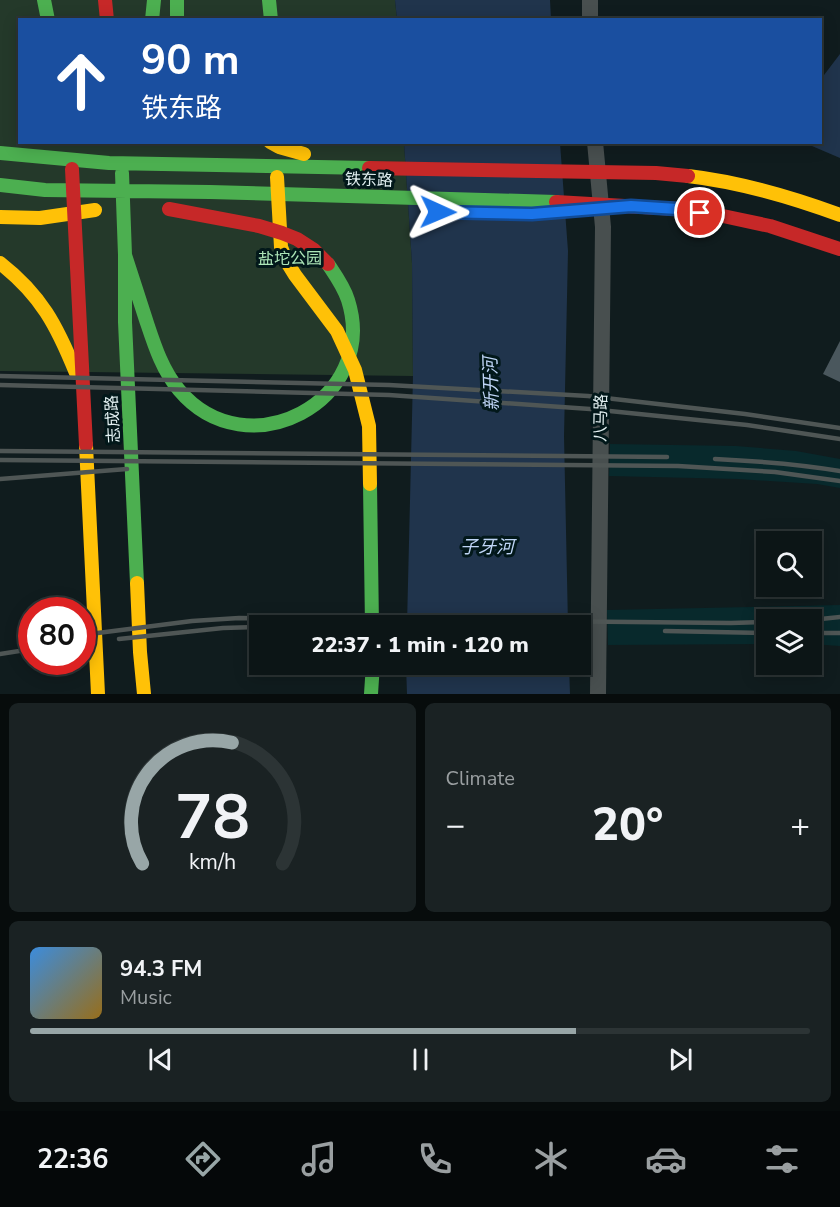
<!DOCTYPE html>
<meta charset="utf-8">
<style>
:root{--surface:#0c1516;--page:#1a2223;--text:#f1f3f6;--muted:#9a9fa1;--line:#2c3435;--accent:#98a6a7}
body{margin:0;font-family:"Nunito Sans","Noto Sans SC",sans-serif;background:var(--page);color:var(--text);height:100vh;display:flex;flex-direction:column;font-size:22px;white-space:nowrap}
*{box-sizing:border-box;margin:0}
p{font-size:20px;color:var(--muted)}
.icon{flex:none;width:33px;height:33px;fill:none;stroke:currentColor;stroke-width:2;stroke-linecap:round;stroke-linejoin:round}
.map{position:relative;height:694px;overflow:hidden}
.panel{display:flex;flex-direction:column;gap:9px;padding:9px;background:#070c0c;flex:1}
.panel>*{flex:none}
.top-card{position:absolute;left:18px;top:18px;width:804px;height:126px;border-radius:0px;box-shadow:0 3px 15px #0003,0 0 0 2px var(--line);background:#1a4fa0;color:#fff;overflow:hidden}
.controls{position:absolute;left:756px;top:531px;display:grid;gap:12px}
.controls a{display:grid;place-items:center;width:66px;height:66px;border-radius:0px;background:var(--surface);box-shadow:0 3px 15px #0003,0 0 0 2px var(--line);font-size:30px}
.speed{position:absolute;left:18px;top:597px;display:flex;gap:12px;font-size:30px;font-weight:700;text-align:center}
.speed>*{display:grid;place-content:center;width:78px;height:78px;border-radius:50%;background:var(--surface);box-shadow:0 3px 15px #0003,0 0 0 2px var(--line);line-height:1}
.speed .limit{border:9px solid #d22;background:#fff;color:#111}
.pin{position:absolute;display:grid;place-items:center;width:51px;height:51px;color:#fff;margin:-26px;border:3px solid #fff;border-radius:50%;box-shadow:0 2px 6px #0007}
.me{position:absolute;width:66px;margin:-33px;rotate:91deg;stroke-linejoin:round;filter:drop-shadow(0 0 4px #0008)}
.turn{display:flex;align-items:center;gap:21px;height:126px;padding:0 24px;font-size:27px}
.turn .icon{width:78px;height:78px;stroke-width:2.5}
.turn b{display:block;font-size:42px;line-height:51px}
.big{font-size:45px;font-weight:800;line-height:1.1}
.panel .widget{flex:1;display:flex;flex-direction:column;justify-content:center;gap:9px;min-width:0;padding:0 21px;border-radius:9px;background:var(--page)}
.panel .dial{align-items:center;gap:0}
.dial svg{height:156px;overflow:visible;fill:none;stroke:var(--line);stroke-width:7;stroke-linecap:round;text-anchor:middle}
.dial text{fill:var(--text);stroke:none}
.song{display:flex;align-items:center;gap:18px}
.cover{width:72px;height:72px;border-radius:9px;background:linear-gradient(135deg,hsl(210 70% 55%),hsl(40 70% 35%))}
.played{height:6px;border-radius:3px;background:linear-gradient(90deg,var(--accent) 70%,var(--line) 70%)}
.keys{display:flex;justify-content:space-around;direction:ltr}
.heat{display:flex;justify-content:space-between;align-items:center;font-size:33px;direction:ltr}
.panel .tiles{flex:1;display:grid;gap:9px;grid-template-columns:1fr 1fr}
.widget:last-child{grid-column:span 2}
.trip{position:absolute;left:249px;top:615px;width:342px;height:60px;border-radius:0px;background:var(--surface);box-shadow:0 3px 15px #0003,0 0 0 2px var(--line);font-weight:800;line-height:60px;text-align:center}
.tab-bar{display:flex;height:96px;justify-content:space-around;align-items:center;background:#050809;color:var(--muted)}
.tab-bar .icon{width:42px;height:42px}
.tab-bar .on{color:var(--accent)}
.tab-bar b{font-size:27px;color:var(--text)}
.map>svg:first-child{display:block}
.built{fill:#08292c}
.green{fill:#24392a}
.water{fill:#20344c}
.building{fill:#4a575d}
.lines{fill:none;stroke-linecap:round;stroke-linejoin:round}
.street{stroke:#484f4f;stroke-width:16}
.fast{stroke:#4caf50;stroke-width:14}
.slow{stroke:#ffc107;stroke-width:14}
.jam{stroke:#c62828;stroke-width:14}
.rail{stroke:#4f5655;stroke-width:4.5}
.route-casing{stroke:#114b97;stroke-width:15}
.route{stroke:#1a73e8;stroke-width:10}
.labels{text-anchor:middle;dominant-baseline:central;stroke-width:6;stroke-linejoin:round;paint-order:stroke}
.street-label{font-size:16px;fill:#e2f0f1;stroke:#02181a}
.park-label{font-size:16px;fill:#ade6b8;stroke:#02181a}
.water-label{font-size:18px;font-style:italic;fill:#bfd5f6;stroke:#02181a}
</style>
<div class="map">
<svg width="840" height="694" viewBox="0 0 840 694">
<rect width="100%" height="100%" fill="#101c1e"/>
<path class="built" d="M610 444 736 446 796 451 840 459V488L817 484 738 479 609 476Z
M840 605V646L812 644V620H766V644L608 645 607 610Z"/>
<path class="green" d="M0 0H395L397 19 20 20V142L404 143 412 263 413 376 0 371Z"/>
<path class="water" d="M395 0H550L551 19H397Z
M840 54V158L805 143 820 142 821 79Z
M404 143H560L568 251 564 436 568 625H407L413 376 412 263Z
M406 665H569L570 694H407Z"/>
<path class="building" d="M840 341V382L823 374Z"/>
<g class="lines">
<path class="street" d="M590 0V20
M595 142 603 227 598 694"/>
<path class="fast" d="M44 0 48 20
M177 0V20
M269 0 271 20
M152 20 154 0
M0 153 109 163 369 168
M122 173 125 255V322L137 583
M0 185 45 190 210 192 556 202
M125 255C132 277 139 298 146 320 154 344 162 370 179 390 247 471 380 401 348 300 344 287 336 276 328 264
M370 484 372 626
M371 694 373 664"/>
<path class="slow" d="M270 142 279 147 304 154
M688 176C740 182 791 197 840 215
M277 177 281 247 287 262 295 275 337 331 355 370 369 426 370 484
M0 217 40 218 95 210
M0 263C41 295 57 326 76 373
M86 445 98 694
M137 583 140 652 144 694"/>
<path class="jam" d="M105 0 107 20
M369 168 656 173 688 176
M72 169 86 445
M556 202 677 209 723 216 770 226 840 249
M169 209 259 226 282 233 297 239 314 250 328 264"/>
<path class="rail" d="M0 376 389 385 588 396 745 414 840 428
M0 385 389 395 590 409 747 425 840 439
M0 451 667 457
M715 459C757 461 799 464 840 471
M0 460 678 466 775 472 840 481
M0 479 127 469
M811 620 840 617
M665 631 766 633
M812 633H840
M82 635 192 621 239 618 731 623 766 622
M119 639 223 628 260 627
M0 654 32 649"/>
</g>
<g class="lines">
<g class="route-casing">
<path id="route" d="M438 212 532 214 631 206 677 209 700 213"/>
</g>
<use href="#route" class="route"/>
</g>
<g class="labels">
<g class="street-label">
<text transform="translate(369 180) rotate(2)">铁东路</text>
<text transform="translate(601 418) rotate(-89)">八马路</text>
<text transform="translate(113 419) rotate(-93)">志成路</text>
</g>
<g class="park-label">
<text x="290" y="259">盐坨公园</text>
</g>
<g class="water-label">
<text transform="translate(491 384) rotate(-92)">新开河</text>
<text x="487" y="547">子牙河</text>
</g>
</g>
</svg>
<div class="controls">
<a><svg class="icon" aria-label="search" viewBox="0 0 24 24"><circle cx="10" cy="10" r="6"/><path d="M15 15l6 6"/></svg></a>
<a><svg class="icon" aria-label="layers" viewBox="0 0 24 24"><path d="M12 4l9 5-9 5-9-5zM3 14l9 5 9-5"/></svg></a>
</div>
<div class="speed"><div class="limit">80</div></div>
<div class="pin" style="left:700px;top:213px;background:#d93025"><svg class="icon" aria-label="arrive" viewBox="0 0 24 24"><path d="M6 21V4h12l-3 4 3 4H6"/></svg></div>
<svg class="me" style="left:438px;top:212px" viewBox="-20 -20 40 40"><path d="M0-17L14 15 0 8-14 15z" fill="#1a73e8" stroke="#fff" stroke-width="4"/></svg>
<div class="trip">22:37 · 1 min · 120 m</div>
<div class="top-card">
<div class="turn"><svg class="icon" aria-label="ahead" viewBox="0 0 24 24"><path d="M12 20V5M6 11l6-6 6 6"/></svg><div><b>90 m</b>铁东路</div></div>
</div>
</div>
<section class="panel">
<div class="tiles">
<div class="widget dial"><svg viewBox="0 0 100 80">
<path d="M14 69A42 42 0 1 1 86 69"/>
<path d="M14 69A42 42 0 0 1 60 7" stroke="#98a6a7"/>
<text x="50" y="56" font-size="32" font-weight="700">78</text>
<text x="50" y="72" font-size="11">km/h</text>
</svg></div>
<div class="widget"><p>Climate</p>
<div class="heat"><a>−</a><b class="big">20°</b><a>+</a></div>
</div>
<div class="widget">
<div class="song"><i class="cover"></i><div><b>94.3 FM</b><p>Music</p></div></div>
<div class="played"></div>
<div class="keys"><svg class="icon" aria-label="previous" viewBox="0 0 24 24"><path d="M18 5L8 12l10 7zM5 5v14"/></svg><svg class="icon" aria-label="pause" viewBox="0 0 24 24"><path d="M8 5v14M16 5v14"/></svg><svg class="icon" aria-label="next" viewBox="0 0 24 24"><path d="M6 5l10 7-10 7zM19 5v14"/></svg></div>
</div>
</div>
</section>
<nav class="tab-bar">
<b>22:36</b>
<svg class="icon on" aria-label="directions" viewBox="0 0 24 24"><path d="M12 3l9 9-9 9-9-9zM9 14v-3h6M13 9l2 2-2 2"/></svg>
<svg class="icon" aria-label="music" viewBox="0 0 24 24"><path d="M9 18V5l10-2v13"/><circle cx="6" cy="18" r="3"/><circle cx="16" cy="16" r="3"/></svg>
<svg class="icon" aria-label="phone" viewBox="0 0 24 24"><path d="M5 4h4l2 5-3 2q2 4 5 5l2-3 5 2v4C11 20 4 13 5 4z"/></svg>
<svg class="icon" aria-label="climate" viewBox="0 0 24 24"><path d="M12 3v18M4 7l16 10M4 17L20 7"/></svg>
<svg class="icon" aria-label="car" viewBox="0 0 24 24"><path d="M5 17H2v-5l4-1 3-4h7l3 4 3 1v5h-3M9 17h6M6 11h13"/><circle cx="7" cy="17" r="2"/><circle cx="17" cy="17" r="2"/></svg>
<svg class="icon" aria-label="filters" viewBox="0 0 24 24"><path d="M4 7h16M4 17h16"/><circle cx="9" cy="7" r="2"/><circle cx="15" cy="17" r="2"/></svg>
</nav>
